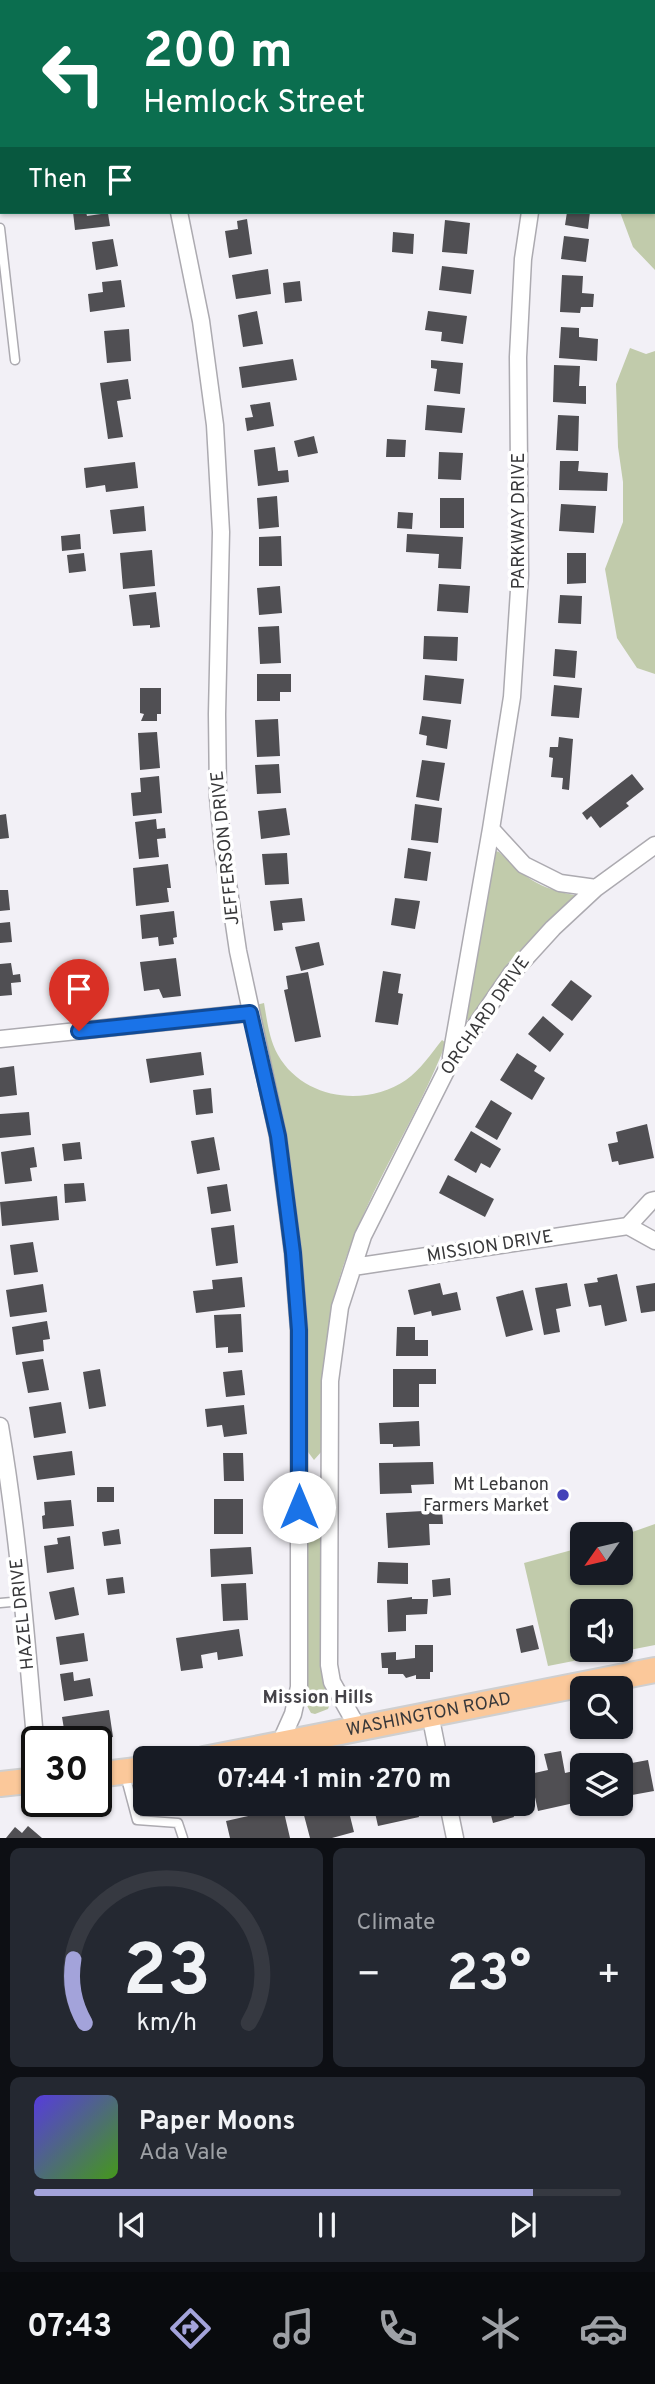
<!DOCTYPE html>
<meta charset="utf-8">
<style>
:root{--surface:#171b24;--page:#242831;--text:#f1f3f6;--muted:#9ea1a6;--line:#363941;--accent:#a3a3da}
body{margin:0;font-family:Overpass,sans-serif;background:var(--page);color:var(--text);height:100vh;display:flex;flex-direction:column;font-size:26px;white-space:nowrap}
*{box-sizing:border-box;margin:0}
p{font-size:23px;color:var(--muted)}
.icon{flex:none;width:38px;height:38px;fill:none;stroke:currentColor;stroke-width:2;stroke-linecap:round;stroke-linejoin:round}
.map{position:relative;height:1838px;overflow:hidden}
.drawer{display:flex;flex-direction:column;gap:10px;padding:10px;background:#0d0f14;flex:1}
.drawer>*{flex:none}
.top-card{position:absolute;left:0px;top:0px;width:656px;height:214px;box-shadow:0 2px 5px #0004;background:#0b6e4f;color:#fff;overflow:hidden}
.needle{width:46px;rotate:236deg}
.tools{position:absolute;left:570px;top:1522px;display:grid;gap:14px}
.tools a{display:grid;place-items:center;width:63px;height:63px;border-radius:10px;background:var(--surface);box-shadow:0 2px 5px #0004;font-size:35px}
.speed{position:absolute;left:21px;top:1726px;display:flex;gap:14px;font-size:35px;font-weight:700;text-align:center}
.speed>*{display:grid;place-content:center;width:91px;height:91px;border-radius:50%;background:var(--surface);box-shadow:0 2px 5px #0004;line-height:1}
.speed .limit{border:4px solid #111;border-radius:10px;background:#fff;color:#111}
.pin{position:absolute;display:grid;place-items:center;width:60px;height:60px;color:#fff;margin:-72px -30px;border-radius:50% 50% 50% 0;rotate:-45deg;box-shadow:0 0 7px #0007}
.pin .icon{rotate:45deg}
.me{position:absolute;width:77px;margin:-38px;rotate:0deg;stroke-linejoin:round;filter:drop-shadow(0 0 5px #0008)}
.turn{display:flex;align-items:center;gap:24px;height:147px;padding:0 28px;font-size:32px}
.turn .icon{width:91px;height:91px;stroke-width:2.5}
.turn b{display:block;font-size:49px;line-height:60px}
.then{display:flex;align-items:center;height:66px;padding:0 28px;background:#0003;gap:14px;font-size:26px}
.big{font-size:52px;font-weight:700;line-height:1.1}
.drawer .widget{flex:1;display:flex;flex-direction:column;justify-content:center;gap:10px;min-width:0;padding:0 24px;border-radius:10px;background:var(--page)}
.drawer .dial{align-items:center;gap:0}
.dial svg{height:182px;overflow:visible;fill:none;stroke:var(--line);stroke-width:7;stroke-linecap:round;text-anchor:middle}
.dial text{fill:var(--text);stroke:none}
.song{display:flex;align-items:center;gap:21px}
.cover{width:84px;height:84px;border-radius:10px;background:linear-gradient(135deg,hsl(250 70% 55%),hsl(100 70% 35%))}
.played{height:7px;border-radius:4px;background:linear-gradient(90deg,var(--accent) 85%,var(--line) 85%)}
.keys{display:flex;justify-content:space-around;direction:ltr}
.heat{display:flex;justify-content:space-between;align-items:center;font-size:38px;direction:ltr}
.drawer .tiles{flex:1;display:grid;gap:10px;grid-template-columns:1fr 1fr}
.widget:last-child{grid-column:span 2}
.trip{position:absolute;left:133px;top:1746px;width:402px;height:70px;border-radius:10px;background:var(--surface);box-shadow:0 2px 5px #0004;font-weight:700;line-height:70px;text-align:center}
.menu{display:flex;height:112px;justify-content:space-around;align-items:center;background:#090b0e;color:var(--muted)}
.menu .icon{width:49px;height:49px}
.menu .selected{color:var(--accent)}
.menu b{font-size:32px;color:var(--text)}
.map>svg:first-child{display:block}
.green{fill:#c1cbab;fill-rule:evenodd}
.building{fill:#504f53}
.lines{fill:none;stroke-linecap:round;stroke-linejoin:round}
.service-casing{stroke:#acaab0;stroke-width:11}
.minor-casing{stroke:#acaab0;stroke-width:19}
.primary-casing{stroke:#cfcfd0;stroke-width:28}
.service{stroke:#fff;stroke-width:8}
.minor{stroke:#fff;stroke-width:16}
.primary{stroke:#fbc89a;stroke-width:24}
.route-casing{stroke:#114b97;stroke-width:18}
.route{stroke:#1a73e8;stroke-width:12}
.poi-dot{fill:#4442b8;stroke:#fff;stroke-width:2.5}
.labels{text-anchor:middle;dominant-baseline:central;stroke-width:7;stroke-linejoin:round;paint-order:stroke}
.street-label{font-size:18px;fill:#38383a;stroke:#fff}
.poi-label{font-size:18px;fill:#38383a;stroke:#fff;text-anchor:end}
.neighbourhood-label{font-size:19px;font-weight:bold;fill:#454348;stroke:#fff}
</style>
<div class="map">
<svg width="655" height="1838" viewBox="0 0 655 1838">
<rect width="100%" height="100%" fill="#f2f0f6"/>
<path class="green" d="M655 129V270L633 247 620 212H654Z
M630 348 646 354 655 351V674L637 668 617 638 605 569 623 522V482L618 447 616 384Z
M496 851 499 852C528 880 538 888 578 896L548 921 509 962 470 1021 466 1019Z
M264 1003C267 1020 269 1039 278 1055 303 1099 365 1108 406 1080 420 1070 431 1054 442 1040L446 1043C417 1118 371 1185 345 1261 323 1322 323 1387 322 1451L314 1460 308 1452C307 1401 308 1349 305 1298 297 1199 277 1102 256 1005Z
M315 1505 321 1509 322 1513 321 1665 331 1701 328 1709 315 1714 311 1713 306 1704 307 1512 311 1506Z
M655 1524V1645L548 1666 524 1563 583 1547V1573H621V1536ZM583 1612H621V1650H583Z"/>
<path class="building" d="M73 212H86L87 216 108 213 110 226 75 230Z
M567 212H590L588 229 565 225Z
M247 219 252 254 229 258 225 231 238 229 237 221Z
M445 220 470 223 467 254 442 252Z
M393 232 414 234 413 254 392 252Z
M564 236 589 239 586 262 561 259Z
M113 239 118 266 96 270 92 242Z
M442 266 474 270 471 294 439 290Z
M268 269 271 294 236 299 232 275Z
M562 275 583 276 582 293 594 294 593 307H581L580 313 560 312Z
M121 280 125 307 90 312 88 294 103 292 102 282Z
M300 281 302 301 285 303 283 283Z
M257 311 263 344 243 347 238 315Z
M428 311 467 316 463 344 441 341 442 332 425 330Z
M561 327 579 328V337L598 339 597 361 559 358Z
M129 329 131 361 107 363 104 331Z
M293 359 297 380 242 388 239 367Z
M431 360 463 363 460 394 434 391 437 369 431 368Z
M554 365 580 366 579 386H586V404L553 402Z
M128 379 131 399 117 401 123 437 108 439 100 383Z
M270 402 274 426 247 431 245 418 253 417 250 405Z
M427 405 465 408 462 433 425 430Z
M558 415 579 416 578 451 556 450Z
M314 436 318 453 298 457 294 441Z
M387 439 406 440 405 457H386Z
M275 447 278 471 288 470 289 482 258 486 254 450Z
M439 452 463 453 461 480 438 479Z
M560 461H579L578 471 608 473 607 491 559 490Z
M135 462 138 488 106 492 105 485 86 488 84 468Z
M277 496 279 527 259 529 257 498Z
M440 498H464V528H440Z
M561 504 596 506 594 533 559 531Z
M144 506 146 531 113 534 110 510Z
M398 512 413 513 412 529 397 528Z
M80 534 81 549 62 551 61 536Z
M407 534 463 537 461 569 438 568 439 554 406 552Z
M281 536 282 566H259V537Z
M152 550 155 586 123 589 120 553Z
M84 553 86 571 69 573 67 555Z
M567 553H586V583L567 584Z
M439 584 470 586 468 613 437 611Z
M280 586 282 613 259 615 257 588Z
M156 592 160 627 150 628V625L133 626 129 595Z
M560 595 582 596 581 624 558 623Z
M279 626 281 663 260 664 258 627Z
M424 636 458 637 457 661 423 659Z
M555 649 577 651 575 678 553 676Z
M257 674H291V692H280V701H257Z
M425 675 464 679 461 704 423 700Z
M554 685 582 688 579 718 551 716Z
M140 688H161V714H157V721H141L144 714 140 713Z
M422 716 451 720 447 749 426 745 427 736 419 734Z
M278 719 280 756 257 757 255 720Z
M157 732 160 768 140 770 138 733Z
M559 737 573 739 569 790 562 789 563 778 551 777 553 758 549 757 550 747H558Z
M422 760 445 763 439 801 416 797Z
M279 764 281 793 257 794 255 765Z
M632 774 644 789 626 803 629 806 600 828 591 816 587 820 582 813Z
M159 776 162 813 133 816 131 793 141 792 140 778Z
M415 804 442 808 438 843 411 840Z
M286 808 290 835 261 839 258 811Z
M6 814 9 838 0 839V815Z
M156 819 157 829 165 828 166 838 157 839 159 857 139 859 135 822Z
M408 848 431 852 427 881 404 878Z
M287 853 289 884 265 885 262 854Z
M168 864 171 888H167L169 902 136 906 133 868Z
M0 890H8L10 910 0 911Z
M302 898 305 921 282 923 283 930 274 931 270 901Z
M395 898 420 901 415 929 391 925Z
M174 911 177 937 173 938 174 944 159 946 158 937 142 939 140 915Z
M10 922 12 942 0 943V923Z
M319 942 324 965 301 971 295 947Z
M176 958 181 996 163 998 159 989 144 991 140 962Z
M11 963 13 975 20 974 21 982 11 983 12 995 0 996V964Z
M383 971 401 974 398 993 403 994 398 1025 375 1022Z
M308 972 321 1037 295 1042 284 990 288 989 286 976Z
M571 980 592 996 572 1021 551 1005Z
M543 1016 564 1034 550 1052 528 1034Z
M201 1052 204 1075 150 1083 146 1059Z
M517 1053 537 1066 534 1071 545 1078 532 1100 500 1080Z
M14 1066 17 1095 0 1097V1068Z
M211 1088 213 1113 196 1115 193 1090Z
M491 1100 512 1113 497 1140 475 1127Z
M29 1112 31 1135 0 1138V1114Z
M647 1124 654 1158 619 1165 618 1161 612 1162 608 1144 618 1142 616 1132Z
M471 1131 501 1149 490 1168 481 1163 476 1173 454 1160Z
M214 1137 220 1170 197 1174 191 1141Z
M80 1142 82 1159 64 1161 62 1144Z
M34 1147 37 1167 30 1168 32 1181 5 1184 1 1152Z
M448 1175 494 1199 485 1217 439 1193Z
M84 1183 86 1201 65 1203 64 1184Z
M227 1184 231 1211 211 1214 207 1187Z
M57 1196 59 1220 2 1226 0 1202Z
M234 1225 238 1263 216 1266 211 1228Z
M33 1242 38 1272 14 1275 10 1245Z
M617 1274 627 1321 605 1326 601 1305 589 1307 584 1284 598 1282 597 1278Z
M242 1277 245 1307 196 1313 193 1291 213 1289 212 1280Z
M440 1283 443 1295 457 1292 461 1310 432 1316 431 1311 414 1315 408 1290Z
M567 1283 571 1306 556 1309 560 1332 544 1335 535 1288Z
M655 1283V1311L641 1313 636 1286Z
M43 1284 47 1312 10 1317 6 1290Z
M523 1290 533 1330 506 1337 496 1297Z
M241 1314 243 1352 228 1353V1347L216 1348 214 1315Z
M47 1321 50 1339 43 1340 44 1351 16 1355 12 1327Z
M397 1327H415V1340H428V1356H396Z
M43 1359 49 1390 28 1393 22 1362Z
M100 1369 106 1406 89 1409 83 1372Z
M393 1369H436V1384H419V1407H393Z
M242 1370 245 1395 226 1397 223 1372Z
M61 1402 66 1433 34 1438 29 1407Z
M244 1405 247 1434 224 1437 222 1425 207 1427 205 1409Z
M419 1421 420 1446 393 1447V1444H380L379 1423Z
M72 1451 75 1475 37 1480 33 1456Z
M223 1453H243L244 1481H224Z
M433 1462 434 1484 411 1485 412 1493 380 1494 379 1463Z
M97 1487H114V1502H97Z
M214 1499H243V1534H214Z
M71 1500 74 1526 43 1529 42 1516 45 1515 44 1502Z
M442 1510 443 1524H429L430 1545 388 1548 386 1513Z
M119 1529 121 1544 104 1546 102 1532Z
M70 1536 74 1569 47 1573 44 1546 58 1544 57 1538Z
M251 1547 253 1574 211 1577 210 1549Z
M378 1562 408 1563V1584L377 1583Z
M123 1577 125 1593 108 1595 106 1579Z
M450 1578 451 1595 433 1597 432 1580Z
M246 1583 248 1620 223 1621 221 1584Z
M74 1587 79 1615 55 1620 49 1592Z
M412 1597V1599H428L427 1614 406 1615V1631L388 1632 387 1600Z
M533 1625 539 1649 521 1653 516 1629Z
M239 1629 243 1656 218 1660 217 1652 201 1655 203 1668 181 1671 176 1638Z
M84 1633 88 1661 60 1665 56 1637Z
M415 1645H433V1672H430V1679H416V1675L406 1678 403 1674H388V1668H382L381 1653 396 1652V1660L415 1658Z
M73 1672 74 1681 90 1678 93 1696 64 1701 60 1674Z
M109 1710 113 1737 88 1741H66L62 1717Z
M561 1751 565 1773 583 1769V1801L538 1811 530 1774 548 1770 544 1754Z
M648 1760 654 1791 621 1797V1765Z
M301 1804H347L354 1832 332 1838H310Z
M373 1804H416L419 1817 378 1826Z
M488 1804H510L514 1817 493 1823Z
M283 1808 290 1838H230L226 1821Z
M28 1826 42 1838H6L15 1827 22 1833Z"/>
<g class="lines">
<g class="service-casing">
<path id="service" d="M0 228 15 360
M0 1603 23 1601
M125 1775 137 1820 178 1823 183 1838"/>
</g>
<g class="minor-casing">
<path id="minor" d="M151 2V0
M565 2 566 0
M0 173 2 172
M179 212 201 321 215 425 221 532 217 714 218 797 223 850 238 951 278 1136 293 1253 299 1330V1687L293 1714 280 1743
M491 829 524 865 560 883 596 888
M0 1039 250 1013
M451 1057 491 829 512 697 520 575 518 357 523 259 530 212
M628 1226 655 1241
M353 1267 628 1226 651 1201 655 1200
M0 1426C19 1537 27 1649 37 1761
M430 1714 439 1759
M358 1728 332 1682 329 1665 330 1381 340 1307 363 1236 450 1063 511 974 553 928 596 888 655 845
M448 1804 455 1838"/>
</g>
<g class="primary-casing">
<g id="primary">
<path id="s1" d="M204 1759 655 1670"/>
<path d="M96 1775 145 1769"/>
<path d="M0 1784 37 1780"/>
</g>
</g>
<use href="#service" class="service"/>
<use href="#minor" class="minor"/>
<use href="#primary" class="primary"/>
</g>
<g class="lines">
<g class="route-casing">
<path id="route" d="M79 1031 250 1013 278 1136 293 1253 299 1330V1507"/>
</g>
<use href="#route" class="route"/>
</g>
<circle class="poi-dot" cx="563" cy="1495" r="7"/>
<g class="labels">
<g class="street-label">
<text transform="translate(519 521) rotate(-90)">PARKWAY DRIVE</text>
<text transform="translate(226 848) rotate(-96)">JEFFERSON DRIVE</text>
<text transform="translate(486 1016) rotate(-55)">ORCHARD DRIVE</text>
<text transform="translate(490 1247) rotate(-9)">MISSION DRIVE</text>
<text transform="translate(23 1614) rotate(-96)">HAZEL DRIVE</text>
<text stroke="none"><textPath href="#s1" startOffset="229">WASHINGTON ROAD</textPath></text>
</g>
<g class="poi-label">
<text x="549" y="1485">Mt Lebanon<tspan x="549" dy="21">Farmers Market</tspan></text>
</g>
<g class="neighbourhood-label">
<text x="318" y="1698">Mission Hills</text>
</g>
</g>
</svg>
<div class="tools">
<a><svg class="needle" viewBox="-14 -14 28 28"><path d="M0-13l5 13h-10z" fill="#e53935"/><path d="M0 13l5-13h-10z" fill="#9ea1a6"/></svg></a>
<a><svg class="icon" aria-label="sound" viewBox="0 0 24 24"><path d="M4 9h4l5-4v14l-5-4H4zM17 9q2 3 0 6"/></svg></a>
<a><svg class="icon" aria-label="search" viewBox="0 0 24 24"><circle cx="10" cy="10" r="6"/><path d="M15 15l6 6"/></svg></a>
<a><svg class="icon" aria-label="layers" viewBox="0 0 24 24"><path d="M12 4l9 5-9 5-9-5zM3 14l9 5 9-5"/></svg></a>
</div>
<div class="speed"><div class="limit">30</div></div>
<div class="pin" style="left:79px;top:1031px;background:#d93025"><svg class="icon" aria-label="arrive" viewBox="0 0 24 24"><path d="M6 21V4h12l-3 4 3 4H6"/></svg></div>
<svg class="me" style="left:299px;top:1507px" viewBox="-20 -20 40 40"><circle r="19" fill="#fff"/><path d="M0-13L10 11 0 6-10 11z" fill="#1a73e8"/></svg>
<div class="trip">07:44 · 1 min · 270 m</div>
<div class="top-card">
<div class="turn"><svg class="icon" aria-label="left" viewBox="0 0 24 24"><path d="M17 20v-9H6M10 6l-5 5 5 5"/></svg><div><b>200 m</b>Hemlock Street</div></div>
<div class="then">Then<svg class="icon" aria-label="arrive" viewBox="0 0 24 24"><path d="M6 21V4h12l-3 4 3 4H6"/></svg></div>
</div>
</div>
<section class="drawer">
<div class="tiles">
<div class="widget dial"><svg viewBox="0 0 100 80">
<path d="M14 69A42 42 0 1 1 86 69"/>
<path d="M14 69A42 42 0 0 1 9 41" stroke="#a3a3da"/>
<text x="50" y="56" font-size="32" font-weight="700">23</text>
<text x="50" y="72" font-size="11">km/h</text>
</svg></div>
<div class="widget"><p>Climate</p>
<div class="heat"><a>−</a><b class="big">23°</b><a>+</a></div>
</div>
<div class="widget">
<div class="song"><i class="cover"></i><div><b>Paper Moons</b><p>Ada Vale</p></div></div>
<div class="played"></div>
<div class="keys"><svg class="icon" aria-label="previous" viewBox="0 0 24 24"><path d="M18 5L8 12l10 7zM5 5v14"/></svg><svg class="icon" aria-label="pause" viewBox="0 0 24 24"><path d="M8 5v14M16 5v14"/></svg><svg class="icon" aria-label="next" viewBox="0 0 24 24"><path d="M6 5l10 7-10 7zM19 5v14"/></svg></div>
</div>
</div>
</section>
<nav class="menu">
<b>07:43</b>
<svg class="icon selected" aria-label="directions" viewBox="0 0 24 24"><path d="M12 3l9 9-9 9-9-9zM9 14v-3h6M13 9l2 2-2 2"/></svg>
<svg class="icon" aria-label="music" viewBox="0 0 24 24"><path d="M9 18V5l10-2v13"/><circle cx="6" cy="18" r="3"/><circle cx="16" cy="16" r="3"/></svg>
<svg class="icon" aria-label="phone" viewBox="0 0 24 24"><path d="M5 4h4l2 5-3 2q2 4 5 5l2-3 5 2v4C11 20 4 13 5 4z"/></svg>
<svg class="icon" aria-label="climate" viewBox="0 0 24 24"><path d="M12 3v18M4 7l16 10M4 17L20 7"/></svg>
<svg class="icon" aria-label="car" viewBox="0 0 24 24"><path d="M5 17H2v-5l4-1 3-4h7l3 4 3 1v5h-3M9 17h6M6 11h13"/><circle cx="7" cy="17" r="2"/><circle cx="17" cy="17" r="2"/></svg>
</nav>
